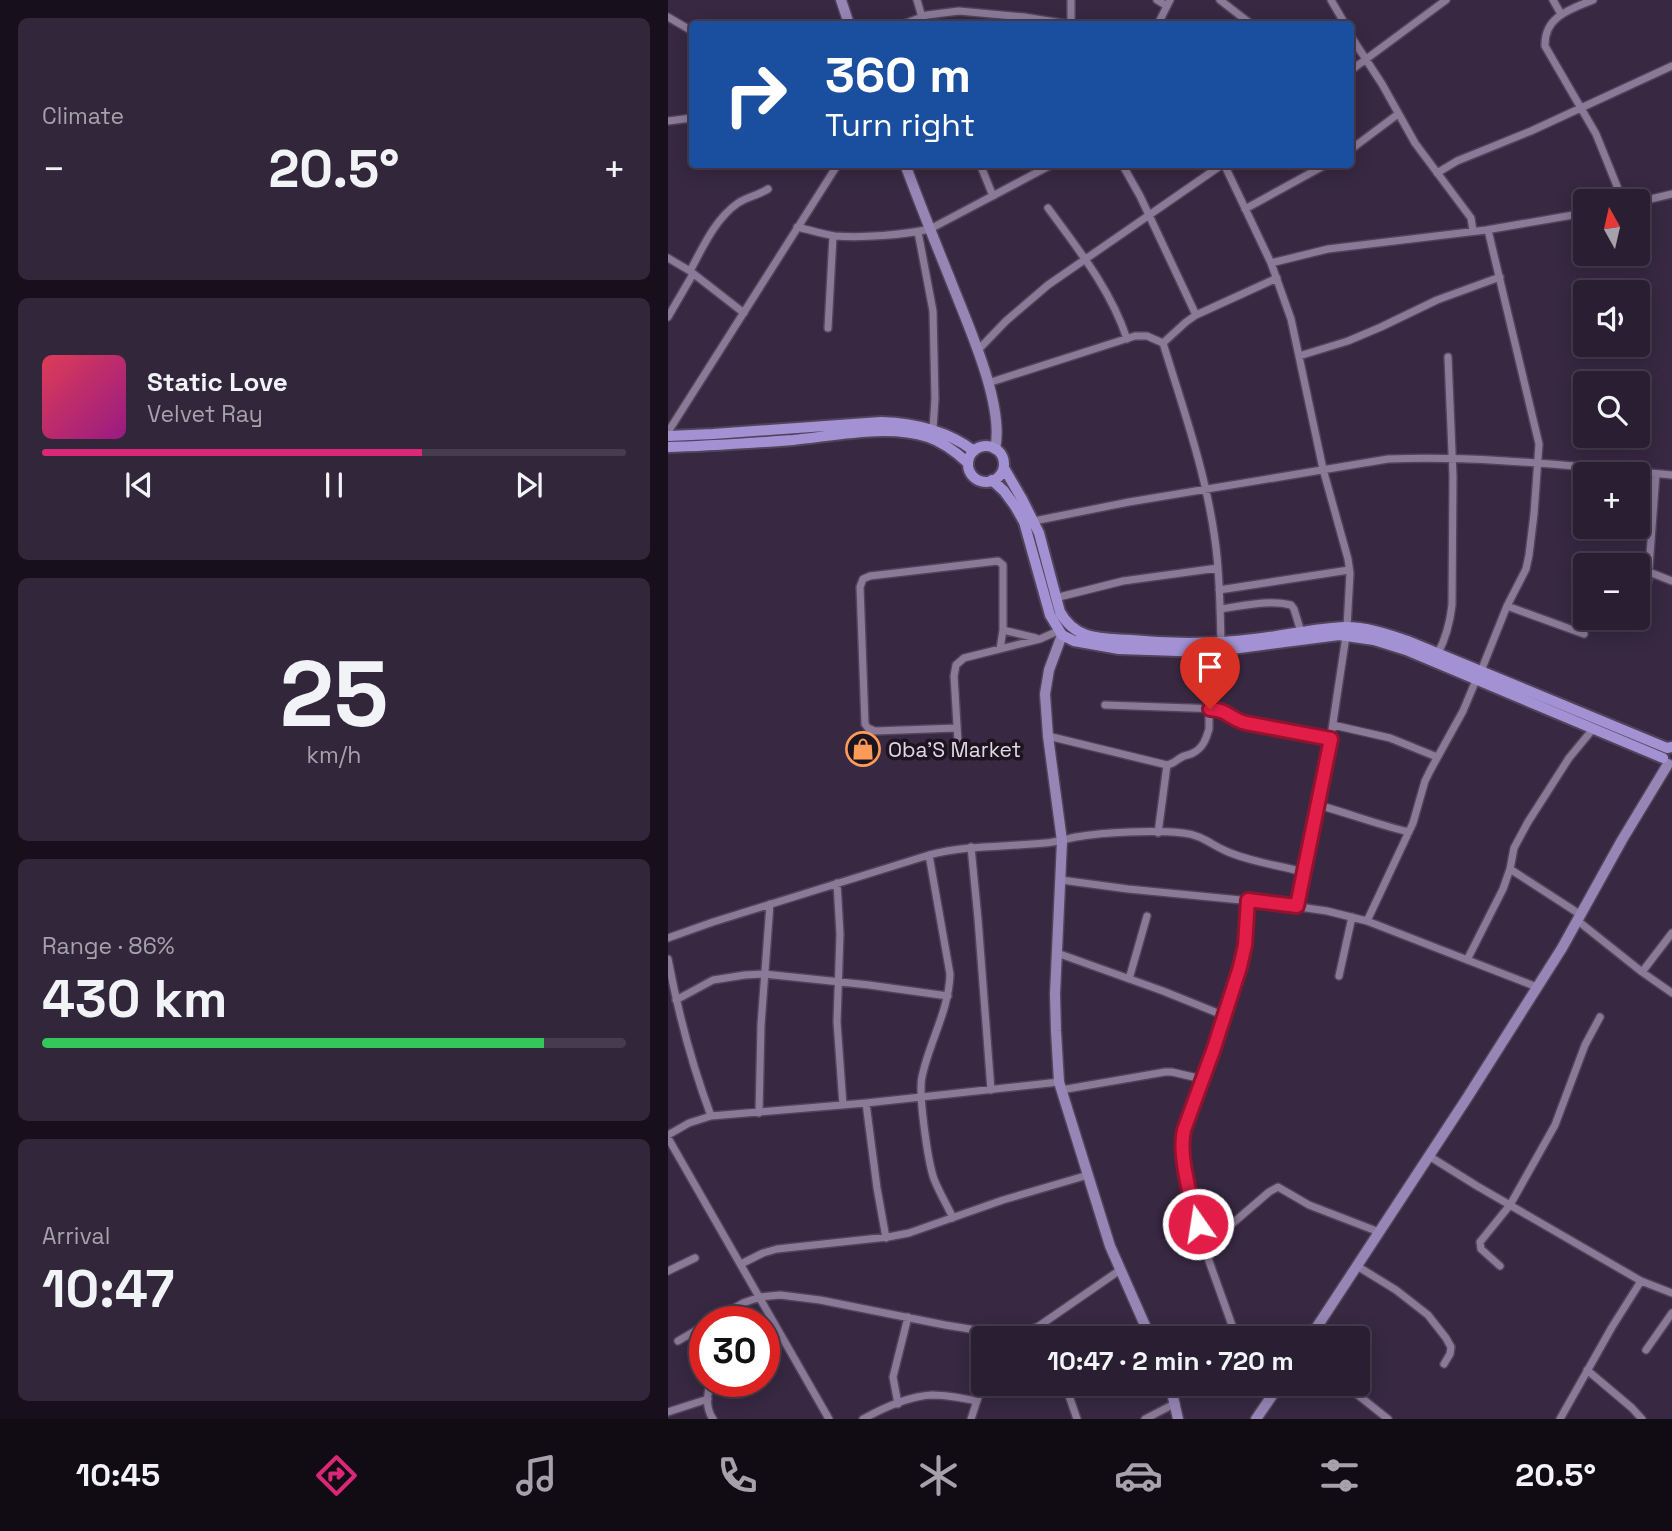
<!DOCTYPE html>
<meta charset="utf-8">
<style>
:root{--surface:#2a1e32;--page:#32273a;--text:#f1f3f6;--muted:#a5a2ac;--line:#463c4d;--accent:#db2777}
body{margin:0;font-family:"Space Grotesk",sans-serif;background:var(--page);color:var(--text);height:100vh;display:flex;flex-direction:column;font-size:26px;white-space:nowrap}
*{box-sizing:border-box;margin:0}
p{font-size:23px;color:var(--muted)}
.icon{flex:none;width:38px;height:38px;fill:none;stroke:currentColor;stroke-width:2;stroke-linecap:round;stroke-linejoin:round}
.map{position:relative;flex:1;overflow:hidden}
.drawer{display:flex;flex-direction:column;gap:18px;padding:18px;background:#17101c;width:668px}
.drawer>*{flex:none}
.guide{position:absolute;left:21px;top:21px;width:665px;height:147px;border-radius:7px;box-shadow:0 4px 18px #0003,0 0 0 2px var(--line);background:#1a4fa0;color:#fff;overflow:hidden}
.needle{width:46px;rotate:352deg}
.buttons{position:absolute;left:905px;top:189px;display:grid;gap:14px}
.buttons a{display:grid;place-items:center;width:77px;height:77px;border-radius:7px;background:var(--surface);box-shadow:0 4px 18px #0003,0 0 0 2px var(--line);font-size:35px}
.speed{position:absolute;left:21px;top:1306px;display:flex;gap:14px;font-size:35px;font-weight:700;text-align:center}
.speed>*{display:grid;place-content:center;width:91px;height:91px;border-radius:50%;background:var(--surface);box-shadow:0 4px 18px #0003,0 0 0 2px var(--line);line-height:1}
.speed .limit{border:10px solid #d22;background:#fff;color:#111}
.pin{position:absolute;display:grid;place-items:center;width:60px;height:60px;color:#fff;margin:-72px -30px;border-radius:50% 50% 50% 0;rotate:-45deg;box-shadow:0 0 7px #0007}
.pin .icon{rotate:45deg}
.me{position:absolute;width:77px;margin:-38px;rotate:347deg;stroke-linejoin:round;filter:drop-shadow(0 0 5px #0008)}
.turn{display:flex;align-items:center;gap:24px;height:147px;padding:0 21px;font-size:32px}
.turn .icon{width:91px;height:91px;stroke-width:2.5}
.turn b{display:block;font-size:49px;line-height:60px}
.big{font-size:52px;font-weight:700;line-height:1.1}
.drawer .tile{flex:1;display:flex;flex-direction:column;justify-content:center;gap:10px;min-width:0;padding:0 24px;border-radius:10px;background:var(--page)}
.drawer .dial{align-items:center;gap:0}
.dial b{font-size:91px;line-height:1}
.song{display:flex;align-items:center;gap:21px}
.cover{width:84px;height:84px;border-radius:10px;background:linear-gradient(135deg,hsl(350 70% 55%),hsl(310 70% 35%))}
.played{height:7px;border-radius:4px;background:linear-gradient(90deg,var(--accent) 65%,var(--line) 65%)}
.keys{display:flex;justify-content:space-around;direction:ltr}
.heat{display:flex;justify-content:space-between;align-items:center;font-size:38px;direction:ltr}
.charge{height:10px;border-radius:5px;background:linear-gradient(90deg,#34c759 86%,var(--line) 0)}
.trip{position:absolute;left:303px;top:1326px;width:399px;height:70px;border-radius:7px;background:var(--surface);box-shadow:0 4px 18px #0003,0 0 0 2px var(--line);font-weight:700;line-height:70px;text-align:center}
.dock{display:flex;height:112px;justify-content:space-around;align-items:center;background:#110c14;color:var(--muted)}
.dock .icon{width:49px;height:49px}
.dock .selected{color:var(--accent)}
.dock b{font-size:32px;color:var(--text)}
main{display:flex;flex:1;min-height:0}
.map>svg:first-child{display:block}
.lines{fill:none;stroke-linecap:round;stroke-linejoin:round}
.street-casing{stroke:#51435a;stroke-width:10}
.secondary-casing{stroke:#51435a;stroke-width:13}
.primary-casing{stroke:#51435a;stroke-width:14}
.street{stroke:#8b7998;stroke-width:7}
.secondary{stroke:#9685b5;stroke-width:10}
.primary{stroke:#a292d3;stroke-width:10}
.route-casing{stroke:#92132f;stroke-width:18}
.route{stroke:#e11d48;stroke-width:12}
.labels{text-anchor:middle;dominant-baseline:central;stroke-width:7;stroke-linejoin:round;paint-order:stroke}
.poi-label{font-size:21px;fill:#e0d6e7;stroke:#1c1520;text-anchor:start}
</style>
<main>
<section class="drawer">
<div class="tile"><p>Climate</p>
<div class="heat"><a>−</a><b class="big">20.5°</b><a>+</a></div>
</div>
<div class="tile">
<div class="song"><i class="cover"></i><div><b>Static Love</b><p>Velvet Ray</p></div></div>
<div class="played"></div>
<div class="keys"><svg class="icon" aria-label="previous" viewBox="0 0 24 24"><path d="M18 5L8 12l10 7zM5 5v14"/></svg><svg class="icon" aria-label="pause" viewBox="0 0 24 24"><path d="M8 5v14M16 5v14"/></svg><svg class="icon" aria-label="next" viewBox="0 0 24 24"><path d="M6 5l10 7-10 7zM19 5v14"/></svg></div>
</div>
<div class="tile dial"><b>25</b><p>km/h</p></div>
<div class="tile"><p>Range · 86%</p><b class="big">430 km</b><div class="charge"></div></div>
<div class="tile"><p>Arrival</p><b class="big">10:47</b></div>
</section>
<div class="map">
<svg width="1004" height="1419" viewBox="0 0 1004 1419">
<rect width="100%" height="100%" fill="#382842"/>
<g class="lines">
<g class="street-casing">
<path id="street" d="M249 0 256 24
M489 0 499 6
M552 0 583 24
M663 0 677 24
M885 0 893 14
M925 0C902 9 876 17 877 46L928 134 955 201
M0 17 24 31
M236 24 259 15 291 11 356 17 400 24
M403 24V0
M490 24 502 0
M682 35 714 84 747 143 803 218 805 231
M682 71 778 0
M0 121 24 118
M682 150 730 114
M312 164 325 196
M454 164 472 196 528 315
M556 164 603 263 623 319 655 469 680 559 682 573 679 627
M769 173 789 161 863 131 1004 66
M970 202 1004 194
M380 208C410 249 443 290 459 339
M577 209 659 164
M129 227C142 230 154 234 167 236 195 238 235 235 262 229L385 164
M250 232 265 311 267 399 265 429
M0 258 22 271 76 313
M603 263 660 249 818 230 917 213
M22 271C35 247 47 219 70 203 79 197 91 195 100 189
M0 317 25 274
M160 328 165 236
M495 343 518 322 528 315 609 278
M310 350 338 321 380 285 555 164
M631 356 680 341 713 327 769 300 832 277
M320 383 467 336H479L495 343C515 408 538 473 547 540 552 574 552 608 553 642
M0 432 170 164
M366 521 461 502 720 459C814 455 910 467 1004 475
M981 572 1004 581
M551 590 681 570
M387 598 455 581 550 568
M839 606 916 634
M552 609C575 606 601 599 623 605L626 609 633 632
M970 613 980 581 988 474
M967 620 968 618
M335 630 368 638
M770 653C778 638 782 622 784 605L785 476 780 357
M813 671 839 606 858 569 861 555 866 514 871 444 820 230
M437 705 551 709 558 712 569 721 663 739
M665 725 722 738 769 757
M289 728 207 731 200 728 197 724 192 587 195 579 202 576 330 561 335 565V630L332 649
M380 736 499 765C506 764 508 760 514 757 517 755 522 755 525 753 535 748 538 739 541 729V652
M290 742 286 676 288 665 296 658 372 639 390 631
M650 805C680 813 710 825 741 832
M490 833 499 765
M303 847 310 919 323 1090
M261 855 282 974C281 1011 261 1042 254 1077 250 1094 260 1162 266 1179 271 1192 279 1205 285 1218
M842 869 913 915
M393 880 460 889 604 903 659 911 699 921 869 987
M169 883 172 934 169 1022 175 1105
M629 906 658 769 678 636
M699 921 745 823 757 781 763 769 795 711 808 680
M910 921 974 972 1004 993
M0 938 45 922 261 855C299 845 338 847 377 843 388 842 398 839 408 837 438 832 485 830 515 833 534 835 542 844 558 851 582 862 610 865 635 872
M389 953 495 991 557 1016
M0 959C10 1012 24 1065 43 1116
M799 960 835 889 842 869 846 848 860 822 901 758 925 729
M974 972 1004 933
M671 976 684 917
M461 979 479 916
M8 1000 45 980 77 975 96 974 201 985 280 996
M393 1090 497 1072H504L534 1079
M198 1103 209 1188 218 1238
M91 1113 93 1025 102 904
M0 1135 21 1123 43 1116 198 1103 391 1082
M0 1138 161 1419
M761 1156 809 1186 973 1281 1004 1293
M536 1248 601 1192 610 1187 641 1205 711 1232
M73 1264 95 1253 109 1249 220 1237 241 1233 335 1200 420 1175
M689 1266 728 1290 760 1315 778 1338 783 1347 782 1354 776 1364
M832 1266 813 1249 812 1242 842 1205 887 1125 917 1045 932 1017
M0 1271 27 1258
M44 1321 75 1303 92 1297 112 1295 152 1300 277 1325 339 1335 356 1333 371 1326 452 1270
M371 1326 377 1339
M560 1339 564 1335 565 1328 541 1261 530 1224 518 1171 514 1140 572 967 577 945 580 900
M10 1341 37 1325
M978 1350 1004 1313
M919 1370 964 1408 974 1419
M43 1381C39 1394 37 1407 45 1419
M397 1384 409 1419
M676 1384 720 1419
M399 1390 413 1384
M230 1404 225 1377 240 1317
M0 1412 40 1399
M195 1419C215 1408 241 1396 264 1395 279 1395 294 1398 309 1401
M303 1419 315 1382
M477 1419 508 1403
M892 1419 944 1327 973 1281"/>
</g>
<g class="secondary-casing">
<path id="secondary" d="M173 0 181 24
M237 164C252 205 268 244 284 284 300 325 337 406 327 449
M394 635 381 670 377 694 380 736 394 841 387 994 388 1031 391 1082 442 1246 483 1339
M641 1339 799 1098 894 948 954 840 1000 764
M502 1384 510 1419
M588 1419 612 1384"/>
</g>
<g class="primary-casing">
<path id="primary" d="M0 436 45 434 213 422C247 423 278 430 306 451
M300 464a18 18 0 1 1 36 0a18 18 0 1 1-36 0Z
M0 447C41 446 83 443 125 440 166 436 219 424 260 437 275 442 288 452 300 463
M336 468 354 499 371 533 392 612C408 641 434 638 463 640 504 644 545 644 586 639 616 636 647 628 677 627 699 627 719 634 740 641L999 748 1004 747
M324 480 336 491 347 506 356 522 382 615 394 635 406 641 451 649 541 652 671 635 706 640 738 650 995 758"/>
</g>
<use href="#street" class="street"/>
<use href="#secondary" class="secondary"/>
<use href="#primary" class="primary"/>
</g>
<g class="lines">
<g class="route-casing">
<path id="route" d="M530 1224C523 1199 510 1155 516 1130L546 1048 572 967 577 945 580 900 629 906 663 739 578 723C562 719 560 710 542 709"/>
</g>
<use href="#route" class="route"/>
</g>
<defs>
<g id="shop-ring" transform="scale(1.75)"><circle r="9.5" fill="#1c1520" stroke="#fe9b58" stroke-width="1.5"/><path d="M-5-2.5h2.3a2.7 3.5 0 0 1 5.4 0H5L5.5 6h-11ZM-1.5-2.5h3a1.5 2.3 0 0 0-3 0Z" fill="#fe9b58"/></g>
</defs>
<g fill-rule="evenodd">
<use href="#shop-ring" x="195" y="749"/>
</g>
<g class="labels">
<g class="poi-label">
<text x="220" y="749">Oba'S Market</text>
</g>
</g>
</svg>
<div class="buttons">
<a><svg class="needle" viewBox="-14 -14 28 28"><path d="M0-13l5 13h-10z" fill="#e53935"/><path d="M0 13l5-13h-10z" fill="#a5a2ac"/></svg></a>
<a><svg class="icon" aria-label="sound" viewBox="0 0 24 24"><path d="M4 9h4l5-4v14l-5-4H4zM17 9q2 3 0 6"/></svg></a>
<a><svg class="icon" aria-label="search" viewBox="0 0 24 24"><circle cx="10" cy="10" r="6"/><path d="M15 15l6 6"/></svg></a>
<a>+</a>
<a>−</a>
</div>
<div class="speed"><div class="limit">30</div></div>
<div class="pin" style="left:542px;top:709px;background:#d93025"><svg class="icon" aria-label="arrive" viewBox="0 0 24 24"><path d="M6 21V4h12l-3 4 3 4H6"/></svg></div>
<svg class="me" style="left:530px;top:1224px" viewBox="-20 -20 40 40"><circle r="17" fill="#e11d48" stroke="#fff" stroke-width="3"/><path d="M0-11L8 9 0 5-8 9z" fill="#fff"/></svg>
<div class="trip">10:47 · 2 min · 720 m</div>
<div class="guide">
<div class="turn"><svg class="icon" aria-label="right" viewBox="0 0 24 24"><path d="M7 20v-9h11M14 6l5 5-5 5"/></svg><div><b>360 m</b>Turn right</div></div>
</div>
</div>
</main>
<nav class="dock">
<b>10:45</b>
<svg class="icon selected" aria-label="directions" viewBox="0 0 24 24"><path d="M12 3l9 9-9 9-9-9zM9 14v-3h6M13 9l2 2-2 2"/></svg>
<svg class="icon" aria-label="music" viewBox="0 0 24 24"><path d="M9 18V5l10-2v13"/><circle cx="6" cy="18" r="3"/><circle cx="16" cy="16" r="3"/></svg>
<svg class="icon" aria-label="phone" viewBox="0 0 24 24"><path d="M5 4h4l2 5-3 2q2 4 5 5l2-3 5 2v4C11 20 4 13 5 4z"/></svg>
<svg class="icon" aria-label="climate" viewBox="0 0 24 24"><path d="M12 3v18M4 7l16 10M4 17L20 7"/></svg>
<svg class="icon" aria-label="car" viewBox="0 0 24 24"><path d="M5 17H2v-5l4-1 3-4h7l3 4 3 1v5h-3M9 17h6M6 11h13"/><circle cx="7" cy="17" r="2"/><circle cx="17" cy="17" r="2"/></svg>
<svg class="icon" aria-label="filters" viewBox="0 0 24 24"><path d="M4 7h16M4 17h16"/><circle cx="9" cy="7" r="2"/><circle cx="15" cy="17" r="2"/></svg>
<b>20.5°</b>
</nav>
